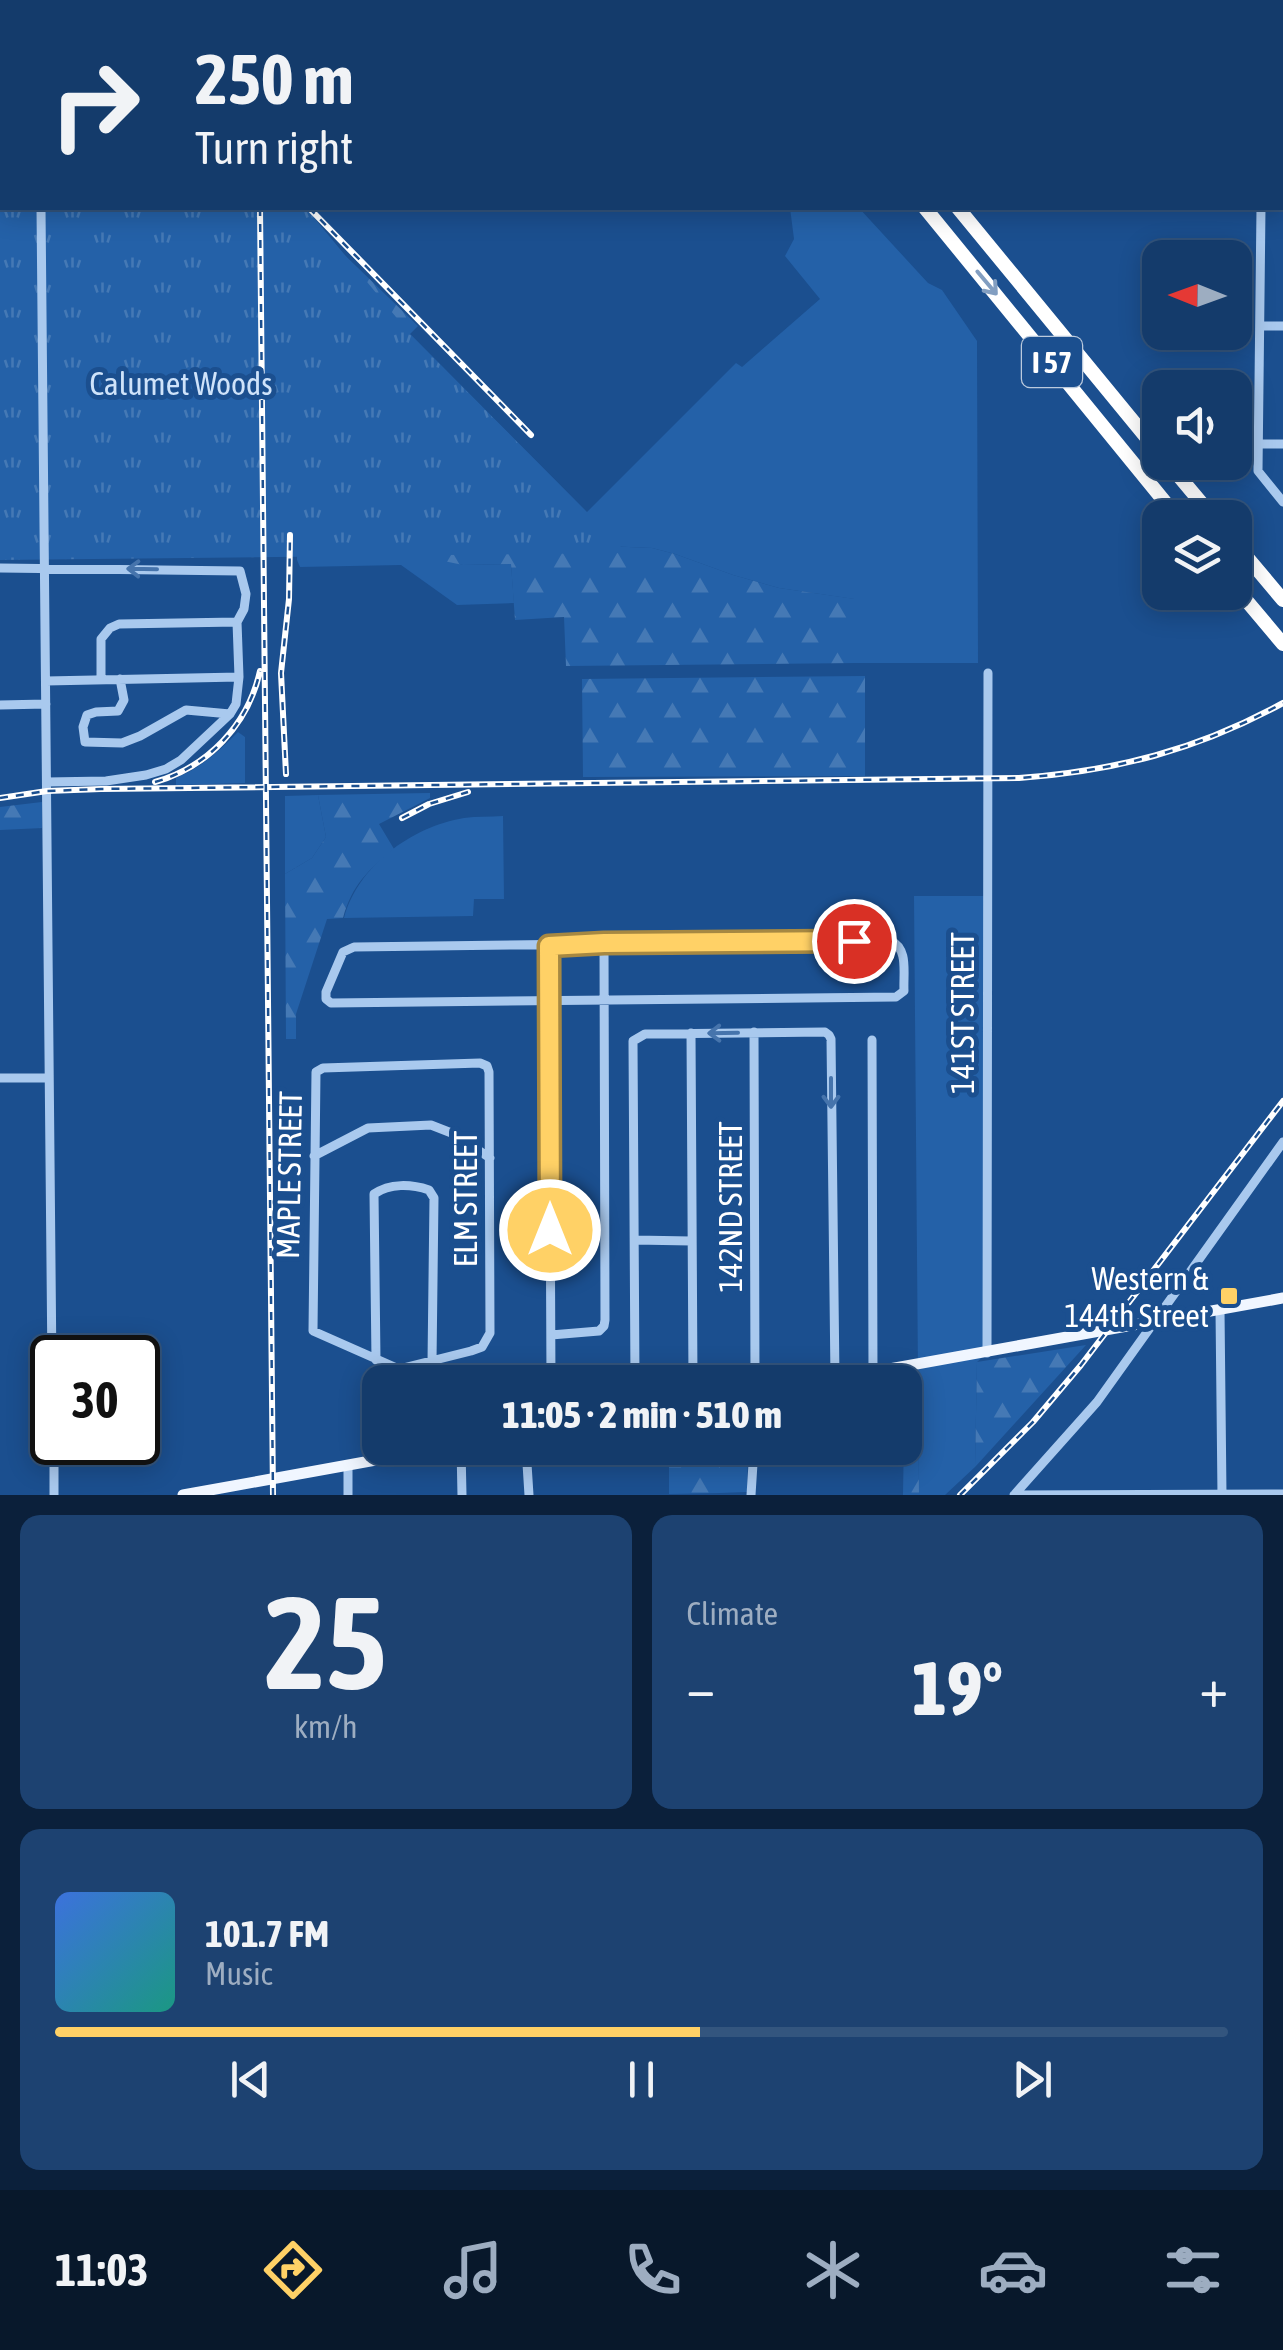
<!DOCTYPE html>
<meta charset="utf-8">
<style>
:root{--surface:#143b6b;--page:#1d4271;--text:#f1f3f6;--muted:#9dadc1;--line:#33557e;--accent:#ffd166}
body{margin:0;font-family:"Asap Condensed",sans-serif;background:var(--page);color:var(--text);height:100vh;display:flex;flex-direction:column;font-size:38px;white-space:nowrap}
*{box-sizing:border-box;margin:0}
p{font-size:32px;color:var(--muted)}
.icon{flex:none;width:55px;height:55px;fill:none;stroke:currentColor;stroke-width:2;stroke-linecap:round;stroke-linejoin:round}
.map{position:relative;height:1495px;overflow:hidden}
.panel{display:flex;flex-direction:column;gap:20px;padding:20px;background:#0b203b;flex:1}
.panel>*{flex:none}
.hud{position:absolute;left:0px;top:0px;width:1285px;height:210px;box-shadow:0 5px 25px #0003,0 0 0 2px var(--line);background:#143b6b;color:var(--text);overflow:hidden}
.needle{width:65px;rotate:271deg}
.controls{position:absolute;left:1142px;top:240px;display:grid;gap:20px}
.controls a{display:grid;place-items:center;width:110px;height:110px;border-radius:20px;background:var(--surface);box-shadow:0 5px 25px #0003,0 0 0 2px var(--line);font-size:50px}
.speed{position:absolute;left:30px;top:1335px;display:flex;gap:20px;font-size:50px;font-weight:700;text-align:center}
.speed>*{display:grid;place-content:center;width:130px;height:130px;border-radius:50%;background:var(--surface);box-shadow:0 5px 25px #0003,0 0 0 2px var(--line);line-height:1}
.speed .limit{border:5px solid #111;border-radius:15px;background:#fff;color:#111}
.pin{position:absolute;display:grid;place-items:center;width:85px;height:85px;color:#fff;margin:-42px;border:5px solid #fff;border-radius:50%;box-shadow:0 2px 10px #0007}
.me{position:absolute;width:110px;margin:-55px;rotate:0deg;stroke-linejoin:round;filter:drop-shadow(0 0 8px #0008)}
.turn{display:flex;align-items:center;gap:35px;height:210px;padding:0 30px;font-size:45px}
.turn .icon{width:130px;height:130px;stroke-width:2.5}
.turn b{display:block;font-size:70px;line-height:85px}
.big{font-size:75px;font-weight:800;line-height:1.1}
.panel .widget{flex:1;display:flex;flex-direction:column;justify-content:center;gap:15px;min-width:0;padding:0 35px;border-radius:20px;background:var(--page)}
.panel .dial{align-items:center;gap:0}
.dial b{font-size:130px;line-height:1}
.song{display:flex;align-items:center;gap:30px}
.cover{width:120px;height:120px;border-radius:15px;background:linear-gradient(135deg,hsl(220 70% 55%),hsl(170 70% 35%))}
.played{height:10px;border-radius:5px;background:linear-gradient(90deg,var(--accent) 55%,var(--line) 55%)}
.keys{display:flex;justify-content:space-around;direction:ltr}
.heat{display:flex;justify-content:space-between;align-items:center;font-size:55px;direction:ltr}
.panel .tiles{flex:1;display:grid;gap:20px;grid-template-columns:1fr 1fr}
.widget:last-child{grid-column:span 2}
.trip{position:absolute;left:362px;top:1365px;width:560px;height:100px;border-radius:20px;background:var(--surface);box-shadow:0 5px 25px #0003,0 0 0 2px var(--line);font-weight:800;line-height:100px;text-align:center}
.tab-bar{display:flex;height:160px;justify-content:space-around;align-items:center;background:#08182b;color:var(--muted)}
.tab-bar .icon{width:70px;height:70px}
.tab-bar .selected{color:var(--accent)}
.tab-bar b{font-size:45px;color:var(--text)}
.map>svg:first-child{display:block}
.grass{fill:#2461a8}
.forest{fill:url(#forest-firs)}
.park{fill:url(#park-tufts)}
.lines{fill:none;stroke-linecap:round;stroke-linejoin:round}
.minor{stroke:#a9c9ee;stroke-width:9}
.major{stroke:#f0f6ff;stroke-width:11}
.highway{stroke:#fff;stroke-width:14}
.rail-casing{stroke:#fff;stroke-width:6}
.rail{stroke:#1b4f8f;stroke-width:2.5;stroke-dasharray:8;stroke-linecap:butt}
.oneway{stroke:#829ec1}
.oneway2{stroke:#4674ac}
.route-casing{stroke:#a68842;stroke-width:25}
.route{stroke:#ffd166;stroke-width:18}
.poi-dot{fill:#ffd166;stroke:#1b4f8f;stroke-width:4}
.labels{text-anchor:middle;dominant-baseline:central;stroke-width:10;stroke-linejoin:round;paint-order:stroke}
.shield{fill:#1b4f8f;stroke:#bbcadd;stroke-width:2.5}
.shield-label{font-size:30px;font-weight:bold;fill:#fff}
.park-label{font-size:32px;fill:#cfe3fa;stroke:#1b4f8f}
.street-label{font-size:32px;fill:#fff;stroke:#1b4f8f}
.poi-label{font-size:32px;fill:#fff;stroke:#1b4f8f;text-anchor:end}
</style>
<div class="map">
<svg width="1283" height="1495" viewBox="0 0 1283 1495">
<defs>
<pattern id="forest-firs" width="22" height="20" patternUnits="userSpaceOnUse" patternTransform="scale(2.5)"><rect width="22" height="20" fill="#2461a8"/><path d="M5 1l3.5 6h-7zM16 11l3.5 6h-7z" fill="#4579b5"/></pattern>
<pattern id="park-tufts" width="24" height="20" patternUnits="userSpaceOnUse" patternTransform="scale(2.5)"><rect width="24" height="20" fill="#2461a8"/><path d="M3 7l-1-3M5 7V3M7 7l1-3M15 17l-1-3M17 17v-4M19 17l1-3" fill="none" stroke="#4579b5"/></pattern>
</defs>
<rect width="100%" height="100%" fill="#1b4f8f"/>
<path class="grass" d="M790 208H859L928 283 942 290 977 341 978 663H855L854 599 779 588 733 575 675 554 652 548 533 543 410 334 587 512 736 363 742 367 820 299 785 256 794 239Z
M297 537 401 545 463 565 511 564 514 603 457 605 401 565 300 567 297 560Z
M238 732 245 737V783L176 785V778C201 768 219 751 238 732Z
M318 795 326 837 312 858 285 874V796Z
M503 816 504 899H474L473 916 344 918C358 866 411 827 464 818 477 816 490 817 503 816Z
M914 896H987V1353L977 1362 975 1467 945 1495H919Z
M720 1448H748L747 1492 720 1493Z"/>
<path class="forest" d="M326 237 418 326 410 334 533 543 652 548 675 554 733 575 779 588 855 599V663L566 666 564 617 515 620 511 564 463 565 439 560 401 545Z
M865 676V776L583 777 582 679Z
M430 793V798L379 824 394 849C368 870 352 885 343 918L327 919 296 1014V1039H286L285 874 312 858 326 837 318 795Z
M42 802V828L0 830V807Z
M1086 1345 975 1467 977 1362Z
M918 1373 919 1495H903L905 1382H901V1379Z
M669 1448H720V1493L669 1494Z"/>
<path class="park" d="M0 0H206L207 2H2V208H306L410 334 627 553 0 560Z"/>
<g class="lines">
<path class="minor" d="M168 2 171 0
M1029 2V0
M1264 2V0
M1282 92H1283
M0 157 2 155
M1282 207H1283
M41 208 52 1371
M1261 208 1258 471 1283 502
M1260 326H1283
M1258 444H1283
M0 568 240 571 246 594 244 609 237 622 239 677 236 704 230 714 181 760 166 769 146 775 106 781 47 782
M120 679 124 700 118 711 96 712 87 715 83 727 85 742 122 743 140 736 186 710 230 714
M101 680V639L110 628 119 624 237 622
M46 681 239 677
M0 705 46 704
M890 940C909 949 903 972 904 991L896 997 331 1003 326 999V992L343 952 354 947Z
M549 946 551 1382
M754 1032 755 1382
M691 1033 693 1382
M872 1040 873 1372
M480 1063 487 1066 489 1072 490 1333 482 1347 471 1351 399 1369 313 1331 316 1072 323 1068Z
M0 1078H48
M314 1156 368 1128 431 1125 454 1134 490 1158
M635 1240 691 1241
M1220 1310 1222 1495
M551 1335 599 1331 604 1326 605 1320 604 943
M987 1353 988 673
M376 1360 374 1194C390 1183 411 1184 429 1190L434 1198 432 1362
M635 1382 633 1041 645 1034 825 1032 829 1035 831 1039 835 1379
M54 1442V1495
M461 1448 462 1495
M526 1448 529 1495
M1015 1494 1097 1402 1283 1142
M348 1495V1465
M751 1495 754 1448
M1014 1495 1283 1494"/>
<path class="major" d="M817 1382 1283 1298
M183 1495 442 1448"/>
<path class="highway" d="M736 0 739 2
M775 0 778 2
M925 208 1178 518
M958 208 1160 454
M1167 462 1214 518
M1235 543 1283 600
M1235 587 1283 644"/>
<g class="rail-casing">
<path id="rail" d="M202 0 203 2
M260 208 273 1495
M309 208 531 435
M286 774 281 673 289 599 290 535
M155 782C208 767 248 725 260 671
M0 798 47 791 101 789 1019 778C1116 771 1197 750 1283 703
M402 818 429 804 468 792
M960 1495 1033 1422 1081 1365 1283 1101"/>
</g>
<use href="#rail" class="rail"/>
</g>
<defs><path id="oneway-shaft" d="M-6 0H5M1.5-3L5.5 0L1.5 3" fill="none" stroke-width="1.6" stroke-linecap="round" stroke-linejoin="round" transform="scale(2.5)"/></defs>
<use class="oneway" href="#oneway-shaft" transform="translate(987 283) rotate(50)"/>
<g class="oneway2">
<use href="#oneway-shaft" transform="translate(142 569) rotate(-179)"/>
<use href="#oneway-shaft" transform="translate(723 1033) rotate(179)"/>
<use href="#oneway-shaft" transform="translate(831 1093) rotate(90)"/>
</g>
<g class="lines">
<g class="route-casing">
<path id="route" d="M550 1230 549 946 604 943 854 941"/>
</g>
<use href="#route" class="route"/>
</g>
<rect class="poi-dot" x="1219" y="1286" width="20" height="20" rx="5"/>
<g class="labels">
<rect class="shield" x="1022" y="337" width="60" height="50" rx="8"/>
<g class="shield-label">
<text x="1052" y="362">I 57</text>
</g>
<g class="park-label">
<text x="181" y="383">Calumet Woods</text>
</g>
<g class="street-label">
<text transform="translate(962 1013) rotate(-90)">141ST STREET</text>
<text transform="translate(289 1175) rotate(-89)">MAPLE STREET</text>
<text transform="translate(465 1199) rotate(-90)">ELM STREET</text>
<text transform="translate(730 1207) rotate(-90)">142ND STREET</text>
</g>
<g class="poi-label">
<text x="1209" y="1278">Western &amp;<tspan x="1209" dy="37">144th Street</tspan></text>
</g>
</g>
</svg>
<div class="controls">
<a><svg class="needle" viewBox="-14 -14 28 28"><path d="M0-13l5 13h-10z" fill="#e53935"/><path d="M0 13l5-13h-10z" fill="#9dadc1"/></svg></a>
<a><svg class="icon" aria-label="sound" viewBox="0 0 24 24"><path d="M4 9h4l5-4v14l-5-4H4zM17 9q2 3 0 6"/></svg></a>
<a><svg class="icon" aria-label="layers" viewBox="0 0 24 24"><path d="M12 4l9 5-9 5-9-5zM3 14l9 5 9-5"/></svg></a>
</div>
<div class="speed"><div class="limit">30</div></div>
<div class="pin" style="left:854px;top:941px;background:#d93025"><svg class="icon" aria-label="arrive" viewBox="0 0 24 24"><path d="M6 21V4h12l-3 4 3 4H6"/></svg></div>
<svg class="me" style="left:550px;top:1230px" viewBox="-20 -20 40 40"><circle r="17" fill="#ffd166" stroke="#fff" stroke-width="3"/><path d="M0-11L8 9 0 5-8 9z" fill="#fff"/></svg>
<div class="trip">11:05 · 2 min · 510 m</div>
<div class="hud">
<div class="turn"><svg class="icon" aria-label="right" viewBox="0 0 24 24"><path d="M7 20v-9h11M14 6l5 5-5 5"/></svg><div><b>250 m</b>Turn right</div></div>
</div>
</div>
<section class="panel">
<div class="tiles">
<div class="widget dial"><b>25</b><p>km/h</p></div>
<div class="widget"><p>Climate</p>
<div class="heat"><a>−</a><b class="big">19°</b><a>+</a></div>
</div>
<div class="widget">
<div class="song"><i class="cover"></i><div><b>101.7 FM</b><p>Music</p></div></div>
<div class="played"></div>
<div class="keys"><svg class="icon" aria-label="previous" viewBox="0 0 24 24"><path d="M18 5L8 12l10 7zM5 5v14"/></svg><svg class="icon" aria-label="pause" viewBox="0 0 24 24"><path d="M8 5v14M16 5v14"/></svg><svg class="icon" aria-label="next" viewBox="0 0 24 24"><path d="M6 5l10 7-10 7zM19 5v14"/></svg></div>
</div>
</div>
</section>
<nav class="tab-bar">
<b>11:03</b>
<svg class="icon selected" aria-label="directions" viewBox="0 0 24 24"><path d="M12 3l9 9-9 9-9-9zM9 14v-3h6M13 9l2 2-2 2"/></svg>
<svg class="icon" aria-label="music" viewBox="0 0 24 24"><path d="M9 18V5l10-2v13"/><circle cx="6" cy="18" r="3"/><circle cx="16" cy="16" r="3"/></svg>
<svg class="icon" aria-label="phone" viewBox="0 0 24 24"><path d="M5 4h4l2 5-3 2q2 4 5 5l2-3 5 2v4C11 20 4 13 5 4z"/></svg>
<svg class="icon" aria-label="climate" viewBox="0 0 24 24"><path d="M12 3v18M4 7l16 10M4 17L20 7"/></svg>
<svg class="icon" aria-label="car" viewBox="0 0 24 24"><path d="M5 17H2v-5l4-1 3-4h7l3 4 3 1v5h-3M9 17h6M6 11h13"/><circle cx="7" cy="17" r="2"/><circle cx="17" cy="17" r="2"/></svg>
<svg class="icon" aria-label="filters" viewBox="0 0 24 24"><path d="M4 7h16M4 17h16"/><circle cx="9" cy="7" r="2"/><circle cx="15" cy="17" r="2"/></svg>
</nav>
